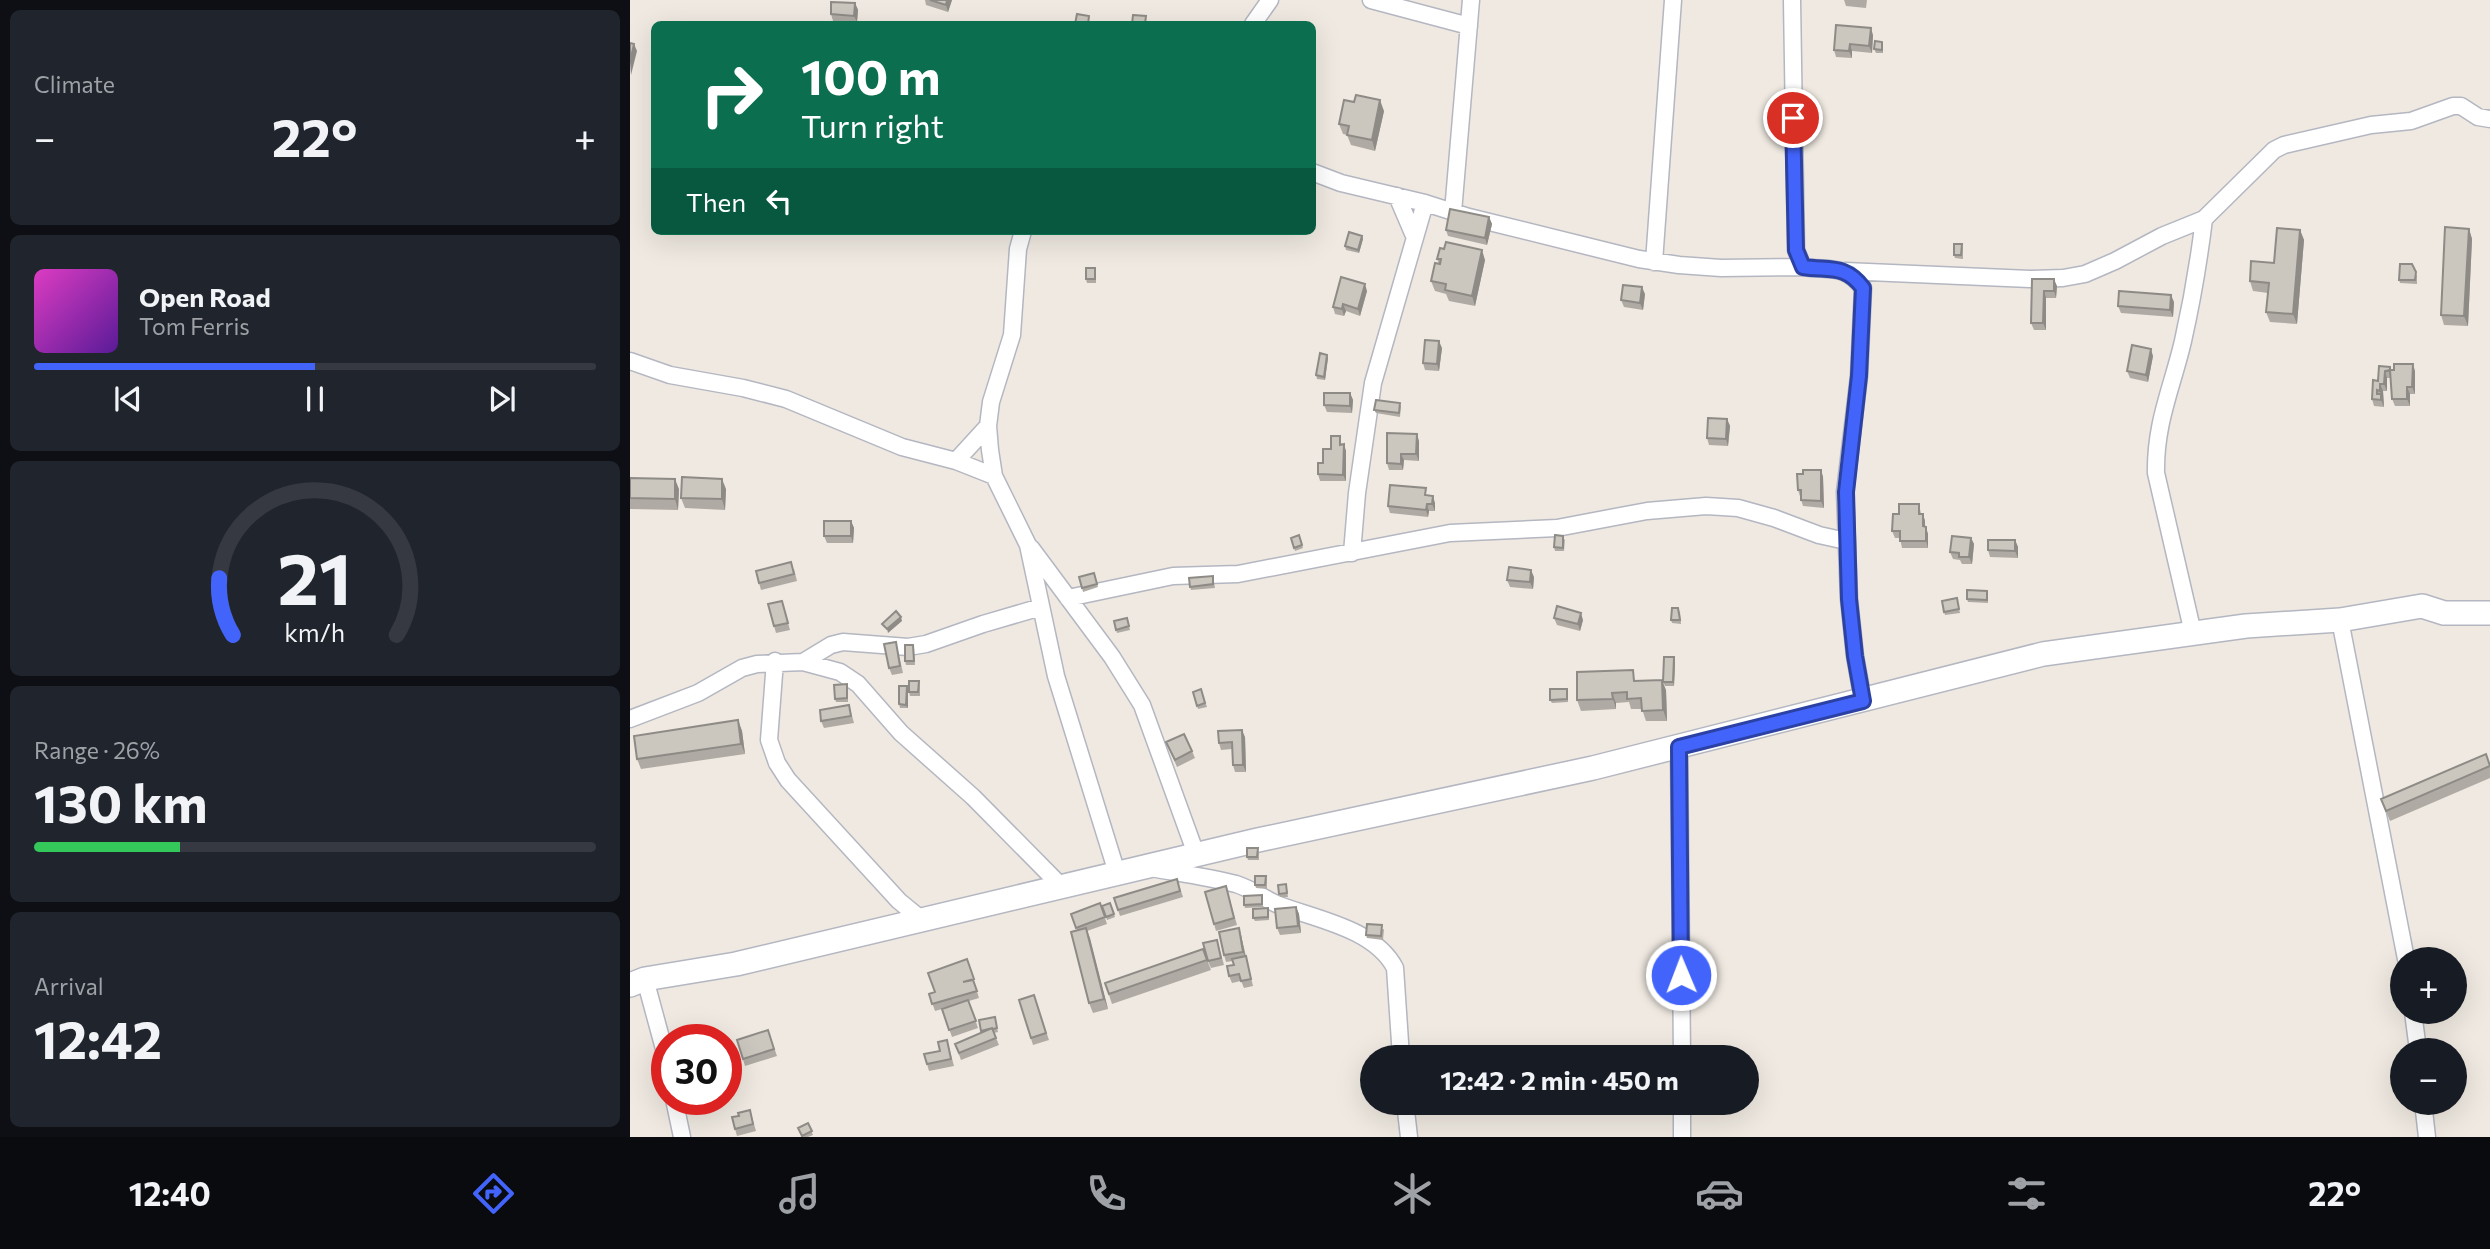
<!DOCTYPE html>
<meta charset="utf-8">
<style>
:root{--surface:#171b24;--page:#20242c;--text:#f1f3f6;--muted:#9ea1a6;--line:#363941;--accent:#4264fb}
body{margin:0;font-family:Commissioner,sans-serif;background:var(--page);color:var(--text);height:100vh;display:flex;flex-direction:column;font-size:26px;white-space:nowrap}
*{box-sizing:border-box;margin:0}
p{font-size:23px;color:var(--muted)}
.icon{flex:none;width:38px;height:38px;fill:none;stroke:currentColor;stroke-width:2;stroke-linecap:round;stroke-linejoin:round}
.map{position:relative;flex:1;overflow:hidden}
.drawer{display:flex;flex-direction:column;gap:10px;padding:10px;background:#0d0f14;width:630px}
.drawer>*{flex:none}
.hud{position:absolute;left:21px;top:21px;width:665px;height:214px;border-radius:10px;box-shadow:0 7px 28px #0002;background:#0b6e4f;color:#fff;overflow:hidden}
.buttons{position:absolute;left:1760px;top:947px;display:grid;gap:14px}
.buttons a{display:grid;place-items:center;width:77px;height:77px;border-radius:50%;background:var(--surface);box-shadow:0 7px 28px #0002;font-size:35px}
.speed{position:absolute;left:21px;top:1024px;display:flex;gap:14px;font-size:35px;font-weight:700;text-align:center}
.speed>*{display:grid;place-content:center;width:91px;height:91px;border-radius:50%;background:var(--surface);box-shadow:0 7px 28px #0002;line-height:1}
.speed .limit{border:10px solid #d22;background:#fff;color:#111}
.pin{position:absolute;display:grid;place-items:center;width:60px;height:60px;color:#fff;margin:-30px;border:4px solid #fff;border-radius:50%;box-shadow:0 2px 7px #0007}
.me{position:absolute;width:77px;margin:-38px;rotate:359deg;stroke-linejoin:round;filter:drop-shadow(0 0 5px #0008)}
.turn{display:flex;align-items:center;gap:24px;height:147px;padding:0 35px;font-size:32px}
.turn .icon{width:91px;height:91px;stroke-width:2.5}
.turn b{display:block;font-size:49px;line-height:60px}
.then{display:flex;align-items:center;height:66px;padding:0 35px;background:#0003;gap:14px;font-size:26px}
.big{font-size:52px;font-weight:700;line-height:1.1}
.drawer .tile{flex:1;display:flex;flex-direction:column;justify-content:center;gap:10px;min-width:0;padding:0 24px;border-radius:10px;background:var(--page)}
.drawer .dial{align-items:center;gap:0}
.dial svg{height:182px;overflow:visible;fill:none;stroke:var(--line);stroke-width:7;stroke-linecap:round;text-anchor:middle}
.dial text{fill:var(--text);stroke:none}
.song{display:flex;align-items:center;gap:21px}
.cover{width:84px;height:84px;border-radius:10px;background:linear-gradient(135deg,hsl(310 70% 55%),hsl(270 70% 35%))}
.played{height:7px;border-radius:4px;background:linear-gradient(90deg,var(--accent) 50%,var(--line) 50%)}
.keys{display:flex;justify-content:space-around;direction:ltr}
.heat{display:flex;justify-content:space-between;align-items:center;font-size:38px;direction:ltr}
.charge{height:10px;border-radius:5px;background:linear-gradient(90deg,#34c759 26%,var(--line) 0)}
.trip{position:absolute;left:730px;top:1045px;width:399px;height:70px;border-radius:35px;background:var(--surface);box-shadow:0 7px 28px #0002;font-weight:700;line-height:70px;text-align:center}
.dock{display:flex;height:112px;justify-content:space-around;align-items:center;background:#090b0e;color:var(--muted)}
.dock .icon{width:49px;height:49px}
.dock .active{color:var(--accent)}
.dock b{font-size:32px;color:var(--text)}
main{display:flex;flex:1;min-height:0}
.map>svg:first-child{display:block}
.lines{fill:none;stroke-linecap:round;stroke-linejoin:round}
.street-casing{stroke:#b4b7c1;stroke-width:19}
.secondary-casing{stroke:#b4b7c1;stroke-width:26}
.street{stroke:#fff;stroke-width:16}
.secondary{stroke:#fff;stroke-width:23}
.wall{fill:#afaba4}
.shaded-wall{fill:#8e8b86}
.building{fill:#cbc7bf;stroke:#8e8b86;stroke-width:2}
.route-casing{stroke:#2b41a3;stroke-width:18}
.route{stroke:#4264fb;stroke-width:12}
</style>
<main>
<section class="drawer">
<div class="tile"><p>Climate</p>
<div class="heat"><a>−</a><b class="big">22°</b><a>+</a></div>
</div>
<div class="tile">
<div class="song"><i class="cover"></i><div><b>Open Road</b><p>Tom Ferris</p></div></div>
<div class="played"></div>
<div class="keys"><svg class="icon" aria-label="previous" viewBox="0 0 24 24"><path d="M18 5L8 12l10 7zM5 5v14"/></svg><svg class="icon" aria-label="pause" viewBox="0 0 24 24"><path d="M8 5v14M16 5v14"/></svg><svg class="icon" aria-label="next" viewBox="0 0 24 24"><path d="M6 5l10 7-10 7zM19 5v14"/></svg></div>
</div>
<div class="tile dial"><svg viewBox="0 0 100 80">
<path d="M14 69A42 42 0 1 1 86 69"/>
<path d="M14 69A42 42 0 0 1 8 44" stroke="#4264fb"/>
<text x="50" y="56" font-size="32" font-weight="700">21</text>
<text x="50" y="72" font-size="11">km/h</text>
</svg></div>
<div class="tile"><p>Range · 26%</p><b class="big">130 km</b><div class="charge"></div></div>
<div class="tile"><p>Arrival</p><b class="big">12:42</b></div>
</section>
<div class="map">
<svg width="1860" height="1137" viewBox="0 0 1860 1137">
<rect width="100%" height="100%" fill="#efe9e1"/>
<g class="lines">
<g class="street-casing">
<path id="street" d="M741 0 839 26
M1162 0 1166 250 1173 267C1200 271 1215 264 1233 288L1229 376 1215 492 1219 599 1225 656 1233 701
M623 24 640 0
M682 172 711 183 795 203 839 217 1009 259 1049 265 1091 268 1173 267
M767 196 785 238
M823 212 841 0
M393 231 388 249 382 335 361 402 358 426 360 450 364 476 398 545 426 676 487 873
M1024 262 1043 0
M1215 271 1400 279 1433 278 1455 274 1485 261 1532 236 1574 219 1644 150 1654 145 1741 125 1781 121 1823 106H1831L1848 117 1860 119
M0 361 40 375 113 388 156 399 272 447 326 461 364 476
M326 461 358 426
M401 548 482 657 512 705 566 854
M722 553 727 493 743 383 795 203
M438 598 543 576 608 574 820 533 927 528 1017 511 1076 506 1108 508 1144 518 1189 535 1216 541
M1710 620 1776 959
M1563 633 1526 473C1525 423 1542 388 1553 341 1562 301 1569 260 1574 219
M145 661 139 740 147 763 158 780 269 901 291 919
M173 662 201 645 213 642 278 647 296 644 353 624 411 607
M0 719 68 693 112 668 127 664 173 662 210 672 228 684 271 733 343 797 431 886
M1049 747 1052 1057
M521 868C549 873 578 877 606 884 622 889 634 899 649 905 686 919 745 929 765 968L771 1057
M15 979 37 1060
M1783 1012 1788 1050
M44 1099 52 1137
M775 1102 779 1137
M1793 1102 1797 1137
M1052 1137V1102"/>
</g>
<g class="secondary-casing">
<path id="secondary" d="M0 985 15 979 106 964 628 840 963 768 1413 654 1616 626 1710 620 1792 606 1814 613H1860"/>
</g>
<use href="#street" class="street"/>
<use href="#secondary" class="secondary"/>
</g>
<path class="wall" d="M295 0H322L318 12 296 5Z
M1214 0H1237L1236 8 1216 6Z
M225 3 228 10 227 22 203 21 201 14Z
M1243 35 1242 53 1222 51V58L1206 57 1204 50Z
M1252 42 1253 45V53H1246L1244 49Z
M754 111 745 151 721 145 717 135 713 134 709 124Z
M859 217 862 224 857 245 818 236 816 230Z
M1839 229 1842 239 1838 326 1814 325 1811 315Z
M1670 230 1674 240 1667 324 1640 322 1636 312 1638 293 1623 291 1620 281 1644 263Z
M732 236 733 239 729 253 716 250 715 246Z
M1332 244 1333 248V259L1325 258 1324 255Z
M807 259 855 260 845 306 819 301 816 294 805 291 801 281 809 264Z
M465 268 466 272V283H457L456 279Z
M1787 275V284L1770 283 1769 280Z
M1402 279 1427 286 1426 298H1416V330H1404L1401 323Z
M737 291 730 316 716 311 714 316 705 314 703 307Z
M1015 294 1013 310 994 307 991 300Z
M1544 302 1543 317 1491 313 1488 306Z
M812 348 809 371 795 370 793 363Z
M1523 356 1518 382 1500 378 1497 371Z
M698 358 695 380 687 379 686 375Z
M1749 366 1762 370 1785 371V394H1780V406H1765L1762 399 1761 378H1757V391H1753L1754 407 1744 406 1742 399 1748 381Z
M720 393 723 400 722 413 697 412 694 405Z
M771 406 770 417 746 413 744 410Z
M1097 419 1100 426 1098 446 1079 445 1077 438Z
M789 441V461L774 460 773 470H759L757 463Z
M712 443 716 451V481H690L688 474 701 449Z
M1191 470 1193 477 1194 508 1173 506 1168 490 1173 474Z
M0 478 49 489 48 510 0 509Z
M96 489 95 510 55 508 51 498Z
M798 496 805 503V511H799L798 517 760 513 758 506Z
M1289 504 1291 514H1293L1295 521V527L1298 534V548H1272L1270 538H1265L1262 531 1269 514Z
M221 521 224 528 223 543H197L194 536Z
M669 535 673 548 665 551 661 538Z
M1341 538 1344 544 1342 564H1332L1330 560 1323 559 1320 552Z
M935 539 934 551H925L924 547Z
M1385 540 1388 547V558L1360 557 1358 550Z
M164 569 167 581 131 590 129 583Z
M464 573 468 587 453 592 452 588Z
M583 576 585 588 561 590 560 587Z
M904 577 903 589 880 587 877 580Z
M1357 591 1358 595V603L1338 602 1337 599Z
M1327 598 1330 613 1315 615 1314 612Z
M152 601 160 630 146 633 144 626Z
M1050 611 1051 624 1042 623 1041 620Z
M497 618 500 630 487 633 484 621Z
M924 618 953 620 950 631 927 625Z
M266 642 273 673 262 675 259 668Z
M284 648 285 665H276L275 661Z
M1044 657 1045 661 1044 686H1035L1033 682Z
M289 681 290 684V696H280L279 692Z
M1007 681 1036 690 1037 721H1016L1012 709H1001L999 702 986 703V709L951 711 947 700Z
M217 684 218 687V702H206L205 699Z
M277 686 278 690V708H270L269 704Z
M571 689 577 707 568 709 563 692Z
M937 689 938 692V702L922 703 920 700Z
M219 705 224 723 194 728 191 721Z
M108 720 112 731 115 754 11 769 7 759Z
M615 737 616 772H605L603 765 602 749 591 750 589 743Z
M536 742 562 751 565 758 547 767Z
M1860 764V778L1760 821 1751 799Z
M629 851V860H618L617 857Z
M636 876 637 880V889L626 888 625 885Z
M547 879 553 897 490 916 484 898Z
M656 884 658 897H650L649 894Z
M596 886 607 925 586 931 584 924Z
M632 895 633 907 615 908 614 905Z
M470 903 477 924 457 931 478 1009 463 1013 459 1003 447 930 441 914Z
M480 903 485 917 477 920 472 906Z
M666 907 669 914 671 933 650 935 647 928Z
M639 911V920L625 921 623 918Z
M754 929 753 940 737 938 736 935Z
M611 935 623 986 614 988 611 981 602 983 599 976 604 965 603 961 596 962 594 955Z
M589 947 594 965 581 968 578 961Z
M573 949 581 970 482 1004 475 983Z
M337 959 349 998 339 1001 348 1028 322 1037 312 1009 305 1011 299 994 305 992Z
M404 995 419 1040 403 1045 389 1000Z
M365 1017 368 1032 364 1033 369 1045 331 1060 325 1044 352 1033 349 1020Z
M138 1030 147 1056 115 1066 107 1040Z
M317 1040 324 1066 299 1071 297 1064 310 1051Z
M120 1110 126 1131 107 1136 105 1129 109 1116Z
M178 1123 183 1135 178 1137H172L168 1128Z"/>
<path class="shaded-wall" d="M317 0H322L318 12 316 5Z
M225 3 228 10 227 22 224 16Z
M1241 28 1243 35 1242 53 1239 46Z
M4 44 7 51 1 75 0 62Z
M1220 44 1222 51V58L1219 51Z
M750 100 754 111 745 151 742 140Z
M859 217 862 224 857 245 855 238Z
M1839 229 1842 239 1838 326 1834 316Z
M1670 230 1674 240 1667 324 1663 314Z
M732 236 733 239 729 253 728 250Z
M852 250 855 260 845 306 842 296Z
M1424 279 1427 286 1426 298 1424 291Z
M735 284 737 291 730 316 728 309Z
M1012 287 1015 294 1013 310 1010 303Z
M1414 291 1416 298V330L1413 323Z
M1541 295 1544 302 1543 317 1540 310Z
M713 304 716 311 714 316 712 309Z
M809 341 812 348 809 371 807 364Z
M1521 349 1523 356 1518 382 1516 375Z
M697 355 698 358 695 380 694 377Z
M1783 364 1785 371V394L1782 387Z
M1755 371 1757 378V391L1754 384Z
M1750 384 1753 391 1754 407 1751 400Z
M1777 387 1780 394V406L1777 399Z
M720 393 723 400 722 413 720 406Z
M1097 419 1100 426 1098 446 1096 439Z
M787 434 789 441V461L786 454Z
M714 444 716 451V481L713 475Z
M771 454 774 460 773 470 771 464Z
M1191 470 1193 477 1194 508 1191 501Z
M45 479 49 489 48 510 45 499Z
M92 479 96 489 95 510 92 499Z
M803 496 805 503V511L802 504Z
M797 504 799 511 798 517 796 510Z
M1293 514 1295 521V533L1293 526Z
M221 521 224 528 223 543 221 536Z
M1296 527 1298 534V548L1296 541Z
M1341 538 1344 544 1342 564 1339 557Z
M1385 540 1388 547V558L1385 551Z
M901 570 904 577 903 589 900 582Z
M951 613 953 620 950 631 948 624Z
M271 617 272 621 258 633 257 629Z
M1044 657 1045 661 1044 686 1043 682Z
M1032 680 1036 690 1037 721 1033 710Z
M277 686 278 690V708L276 705Z
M982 693 986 703V709L983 699Z
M108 720 112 731 115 754 111 744Z
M612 730 615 737 616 772 613 765Z
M666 907 669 914 671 933 668 926Z
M456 928 460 938 478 1009 474 999Z
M609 928 611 935 616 959 613 952Z"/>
<path class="building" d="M300 0H317L316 5Z
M201 2 225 3 224 16 201 14Z
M447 14 459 16 458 24H445Z
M503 15 516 16 515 24H502Z
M479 22H494V24H479Z
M1206 25 1241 28 1239 46 1220 44 1219 51 1204 50Z
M1245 41 1252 42V50L1244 49Z
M0 43 4 44 0 62Z
M726 95 750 100 742 140 717 135 719 126 709 124 714 100 724 102Z
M820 209 859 217 855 238 816 230Z
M1815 227 1839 229 1834 316 1811 315Z
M1647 228 1670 230 1663 314 1636 312 1639 283 1620 281 1621 261 1644 263Z
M719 232 732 236 728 250 715 246Z
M816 242 852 250 842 296 815 290 816 284 801 281 805 263 810 264 811 259H807L810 248 814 249Z
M1324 244H1332L1331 255H1324Z
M1770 264H1782L1786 272 1785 280H1769Z
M456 268H465V279H456Z
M711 277 735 284 728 309 713 304 712 309 703 307Z
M1402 279H1424V291H1414L1413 323H1401Z
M993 285 1012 287 1010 303 991 300Z
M1489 291 1541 295 1540 310 1488 306Z
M795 340 809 341 807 364 793 363Z
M1502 345 1521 349 1516 375 1497 371Z
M690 353 697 355 694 377 686 375Z
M1764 364H1783L1782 387H1777V399H1762L1760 370H1764Z
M1749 366 1760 367V370L1755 371 1754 384H1750V391L1747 390V394H1751V400L1742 399 1743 380 1748 381Z
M694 393H720V406L694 405Z
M746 400 770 403 769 413 744 410Z
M1078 418 1097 419 1096 439 1077 438Z
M757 433 787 434 786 454H771V464L757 463Z
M701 436H710V445L714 444 713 475 688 474V463H693V449H701Z
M1173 470H1191V501L1171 500V490H1168L1167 474H1173Z
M52 477 92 479V499L51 498Z
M0 478 45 479V499L0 498Z
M760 485 796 488 795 495 803 496 802 504H797L796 510 758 506Z
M1269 504H1289V514H1293V526L1296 527V541H1270V531H1262L1263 514H1269Z
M194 521H221V536H194Z
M669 535 672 545 664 548 661 538Z
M925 535 933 536V548L924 547Z
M1322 536 1341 538 1339 557H1329V553L1320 552Z
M1358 540H1385V551L1358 550Z
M161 562 164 574 129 583 126 571Z
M879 567 901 570 900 582 877 580Z
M464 573 467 584 452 588 449 577Z
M583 576V584L560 587 559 578Z
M1337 590 1357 591V600L1337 599Z
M1327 598 1329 609 1314 612 1312 601Z
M152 601 158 623 144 626 138 604Z
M927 606 951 613 948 624 924 618Z
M1042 608H1048L1050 620H1041Z
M266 611 271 617 257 629 252 624Z
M497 618 499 626 486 630 484 621Z
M266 642 270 666 259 668 254 644Z
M275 645H283L284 661H275Z
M1034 657H1044L1043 682H1033Z
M1003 670 1004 681 1032 680 1033 710 1012 711 1011 698 997 699V692L982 693 983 699 947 700V672Z
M279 681H289L288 692H279Z
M217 684V698L205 699 204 685Z
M269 686H277L276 705 269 704Z
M571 689 575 703 567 706 563 692Z
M920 689H937V699L920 700Z
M219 705 221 716 191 721 190 710Z
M108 720 111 744 7 759 4 736Z
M612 730 613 765H603L602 742 589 743 588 731Z
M554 734 562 751 545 760 536 742Z
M1856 754 1860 766 1756 811 1751 799Z
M617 848H628L627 857H617Z
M625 876H636L635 885H625Z
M547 879 550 891 488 910 484 898Z
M656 884 657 893 649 894 648 885Z
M596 886 604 918 584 924 575 892Z
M632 895V904L614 905V896Z
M470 903 475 917 446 928 441 914Z
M480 903 484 914 476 917 472 906Z
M666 907 668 926 647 928 645 909Z
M638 908V917L623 918V909Z
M737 924 752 925 751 936 736 935Z
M456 928 474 999 459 1003 441 932Z
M609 928 613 952 594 955 589 932Z
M587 940 591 958 578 961 573 943Z
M573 949 577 960 479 994 475 983Z
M616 956 621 979 611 981 609 974 599 976 597 966 604 965 602 959Z
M337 959 344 979 333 982 343 980 347 991 302 1004 299 994 305 992 298 973Z
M404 995 416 1033 401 1038 389 1000Z
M338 1000 346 1021 319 1030 312 1009Z
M365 1017 367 1028 363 1029 362 1028 351 1031 349 1020Z
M362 1028 366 1038 329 1053 325 1044Z
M138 1030 144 1049 113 1059 107 1040Z
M317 1040 321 1059 297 1064 294 1054 310 1051 308 1042Z
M120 1110 123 1124 105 1129 102 1117 109 1116 108 1113Z
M178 1123 182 1131 172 1136 168 1128Z"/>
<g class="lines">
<g class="route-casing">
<path id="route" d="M1051 975 1049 747 1233 701 1225 656 1219 599 1216 492 1229 376 1233 288C1215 264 1200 271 1173 267L1166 250 1163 118"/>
</g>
<use href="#route" class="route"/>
</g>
</svg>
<div class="buttons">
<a>+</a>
<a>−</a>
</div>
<div class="speed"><div class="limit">30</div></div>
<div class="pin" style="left:1163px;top:118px;background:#d93025"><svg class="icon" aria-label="arrive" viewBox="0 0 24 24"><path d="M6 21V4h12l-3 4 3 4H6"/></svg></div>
<svg class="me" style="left:1051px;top:975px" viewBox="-20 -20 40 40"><circle r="17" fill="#4264fb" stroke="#fff" stroke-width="3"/><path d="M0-11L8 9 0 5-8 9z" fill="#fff"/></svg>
<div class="trip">12:42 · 2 min · 450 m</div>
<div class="hud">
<div class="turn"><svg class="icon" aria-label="right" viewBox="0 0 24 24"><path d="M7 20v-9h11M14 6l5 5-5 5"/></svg><div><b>100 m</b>Turn right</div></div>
<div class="then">Then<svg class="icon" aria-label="left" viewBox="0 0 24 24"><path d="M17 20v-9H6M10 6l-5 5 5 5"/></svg></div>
</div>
</div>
</main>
<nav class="dock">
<b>12:40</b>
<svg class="icon active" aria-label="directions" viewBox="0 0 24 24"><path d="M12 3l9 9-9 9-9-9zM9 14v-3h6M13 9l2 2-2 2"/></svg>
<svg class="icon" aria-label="music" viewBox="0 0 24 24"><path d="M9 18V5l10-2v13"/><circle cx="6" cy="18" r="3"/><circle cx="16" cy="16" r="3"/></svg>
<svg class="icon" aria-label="phone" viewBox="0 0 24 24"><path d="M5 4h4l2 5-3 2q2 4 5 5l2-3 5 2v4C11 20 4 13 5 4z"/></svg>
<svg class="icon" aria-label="climate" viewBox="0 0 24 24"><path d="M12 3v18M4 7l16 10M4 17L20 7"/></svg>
<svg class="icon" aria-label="car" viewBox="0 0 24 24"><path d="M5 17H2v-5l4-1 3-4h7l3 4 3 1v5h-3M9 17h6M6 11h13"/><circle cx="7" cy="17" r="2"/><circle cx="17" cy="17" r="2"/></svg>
<svg class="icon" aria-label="filters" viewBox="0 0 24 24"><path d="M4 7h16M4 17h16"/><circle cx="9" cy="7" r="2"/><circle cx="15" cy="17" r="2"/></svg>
<b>22°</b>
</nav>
